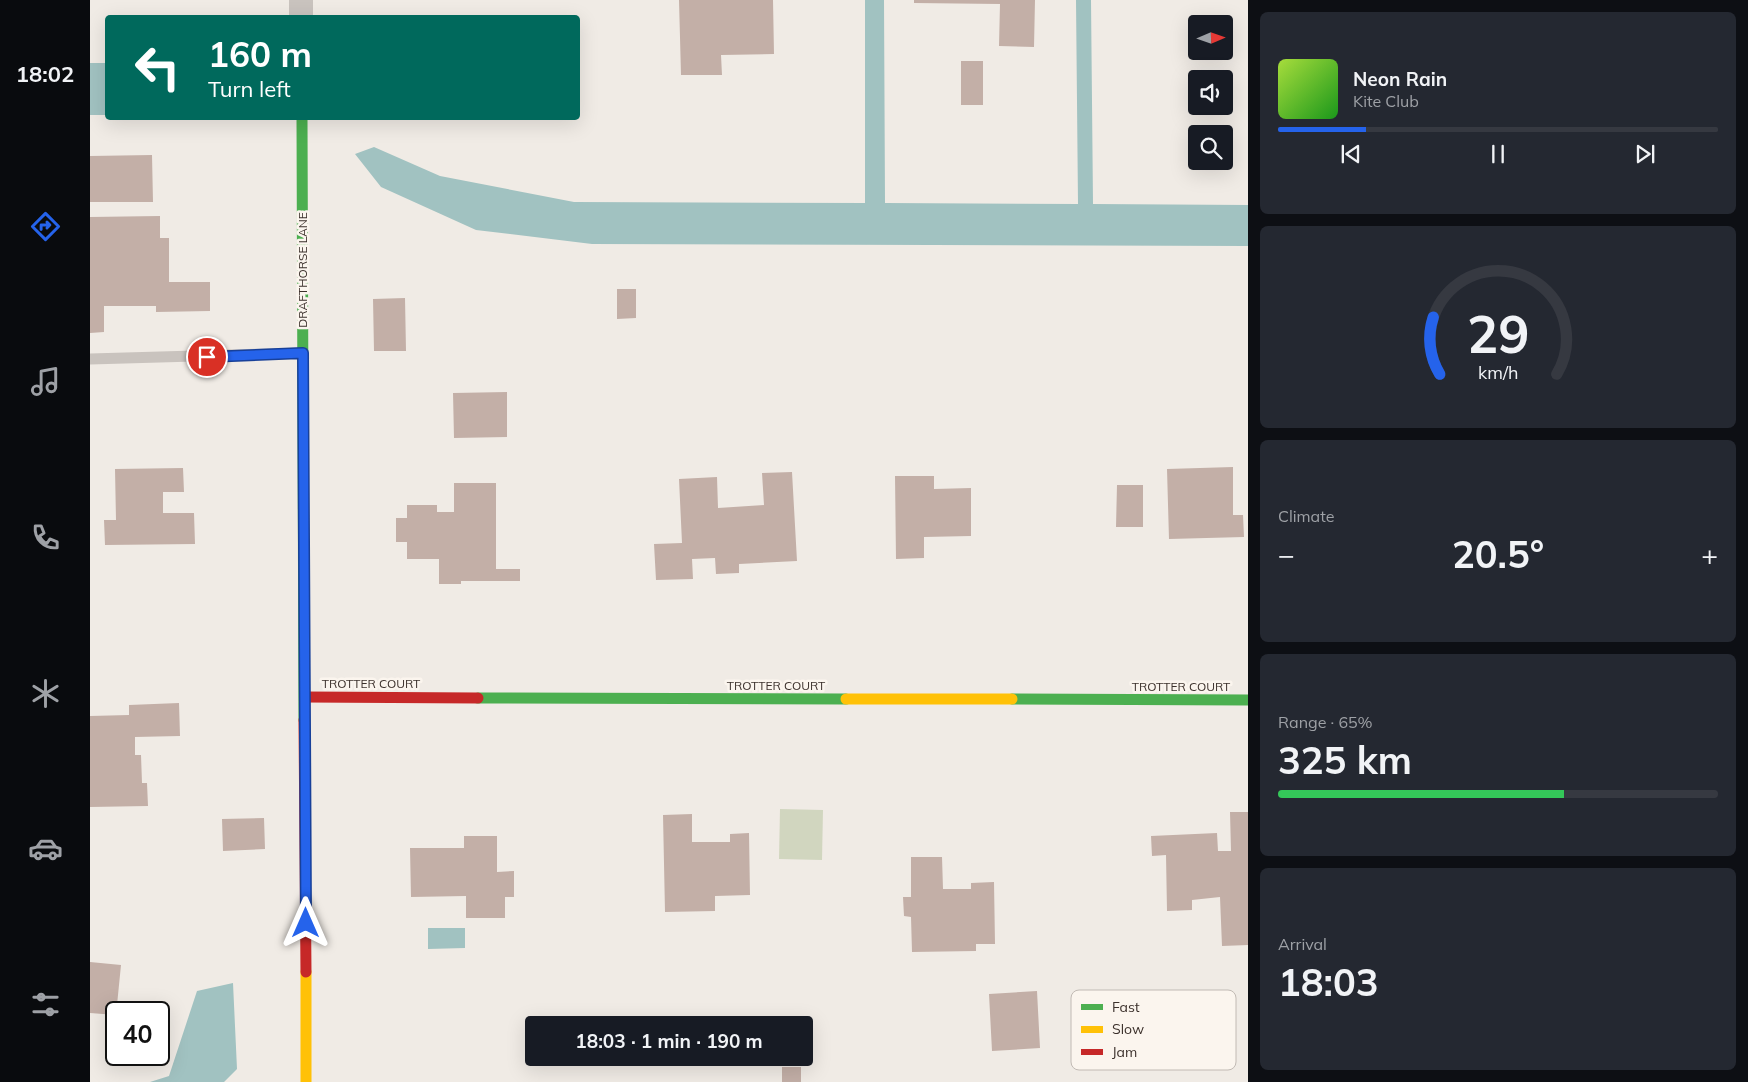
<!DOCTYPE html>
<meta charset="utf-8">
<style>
:root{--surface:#171b24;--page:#242831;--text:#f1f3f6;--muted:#9ea1a6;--line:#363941;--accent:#2563eb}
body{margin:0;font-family:Mulish,sans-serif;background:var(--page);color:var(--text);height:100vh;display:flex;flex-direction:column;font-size:19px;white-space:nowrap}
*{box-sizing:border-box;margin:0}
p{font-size:16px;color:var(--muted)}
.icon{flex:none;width:28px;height:28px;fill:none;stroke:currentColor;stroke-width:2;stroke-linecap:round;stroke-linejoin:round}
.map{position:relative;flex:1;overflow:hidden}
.panel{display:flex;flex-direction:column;gap:12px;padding:12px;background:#0d0f14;width:500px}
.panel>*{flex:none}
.hud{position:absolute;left:15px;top:15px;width:475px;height:105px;border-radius:5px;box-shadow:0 5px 20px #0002;background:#00695c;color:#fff;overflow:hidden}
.needle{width:32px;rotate:88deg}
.buttons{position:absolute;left:1098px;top:15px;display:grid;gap:10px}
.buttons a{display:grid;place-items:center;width:45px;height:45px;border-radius:5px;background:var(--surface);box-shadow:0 5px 20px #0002;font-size:25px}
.speed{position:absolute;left:15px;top:1001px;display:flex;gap:10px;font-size:25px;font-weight:700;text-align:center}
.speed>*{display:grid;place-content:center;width:65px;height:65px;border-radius:50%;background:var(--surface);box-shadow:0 5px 20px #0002;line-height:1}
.speed .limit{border:2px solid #111;border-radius:8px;background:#fff;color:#111}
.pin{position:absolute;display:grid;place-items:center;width:42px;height:42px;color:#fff;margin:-21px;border:2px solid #fff;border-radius:50%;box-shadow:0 1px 5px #0007}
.me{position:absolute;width:55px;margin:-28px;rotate:0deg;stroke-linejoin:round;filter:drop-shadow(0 0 4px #0008)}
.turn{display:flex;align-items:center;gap:18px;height:105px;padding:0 20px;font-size:22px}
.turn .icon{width:65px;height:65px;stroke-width:2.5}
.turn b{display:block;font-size:35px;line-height:42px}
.big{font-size:38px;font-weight:700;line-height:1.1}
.panel .tile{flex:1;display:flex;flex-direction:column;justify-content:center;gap:8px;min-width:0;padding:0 18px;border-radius:8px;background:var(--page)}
.panel .dial{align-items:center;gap:0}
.dial svg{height:130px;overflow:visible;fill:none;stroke:var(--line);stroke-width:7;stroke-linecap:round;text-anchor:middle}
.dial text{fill:var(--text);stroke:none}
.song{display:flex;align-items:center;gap:15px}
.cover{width:60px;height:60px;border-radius:8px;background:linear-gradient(135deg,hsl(80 70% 55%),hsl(120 70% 35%))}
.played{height:5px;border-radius:2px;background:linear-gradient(90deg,var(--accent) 20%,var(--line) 20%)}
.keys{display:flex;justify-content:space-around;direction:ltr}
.heat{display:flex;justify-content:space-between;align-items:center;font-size:28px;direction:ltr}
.charge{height:8px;border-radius:4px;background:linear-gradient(90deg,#34c759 65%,var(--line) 0)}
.trip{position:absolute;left:435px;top:1016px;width:288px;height:50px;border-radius:5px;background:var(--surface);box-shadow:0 5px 20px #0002;font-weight:700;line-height:50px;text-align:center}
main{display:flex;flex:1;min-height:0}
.tab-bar{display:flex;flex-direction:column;width:90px;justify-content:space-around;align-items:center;background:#090b0e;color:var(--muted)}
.tab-bar .icon{width:35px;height:35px}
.tab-bar .active{color:var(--accent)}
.tab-bar b{font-size:22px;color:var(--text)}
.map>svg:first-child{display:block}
.green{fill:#d1d6bf}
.water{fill:#a1c2c1}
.building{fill:#c3afa7}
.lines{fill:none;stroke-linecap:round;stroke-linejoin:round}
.lane{stroke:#c9c3be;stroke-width:11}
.street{stroke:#c9c3be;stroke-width:24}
.fast{stroke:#4caf50;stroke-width:11}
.slow{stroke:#ffc107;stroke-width:11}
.jam{stroke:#c62828;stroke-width:11}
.route-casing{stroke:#184099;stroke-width:12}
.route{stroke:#2563eb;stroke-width:9}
.labels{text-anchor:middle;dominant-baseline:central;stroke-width:5;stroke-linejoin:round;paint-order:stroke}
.street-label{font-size:12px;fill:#3b302b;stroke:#fbf5ee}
.key{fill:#fbf5ee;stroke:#c1bab4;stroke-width:1}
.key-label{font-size:14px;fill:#3b302b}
</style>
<main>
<nav class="tab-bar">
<b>18:02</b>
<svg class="icon active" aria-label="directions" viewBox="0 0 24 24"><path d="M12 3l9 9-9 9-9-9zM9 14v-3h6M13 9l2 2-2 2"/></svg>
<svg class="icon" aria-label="music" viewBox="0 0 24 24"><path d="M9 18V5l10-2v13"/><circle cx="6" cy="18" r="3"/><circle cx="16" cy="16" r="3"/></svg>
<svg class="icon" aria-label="phone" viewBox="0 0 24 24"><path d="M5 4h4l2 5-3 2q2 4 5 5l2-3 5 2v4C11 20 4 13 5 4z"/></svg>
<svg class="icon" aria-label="climate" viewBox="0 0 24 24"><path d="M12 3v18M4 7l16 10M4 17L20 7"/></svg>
<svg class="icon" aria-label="car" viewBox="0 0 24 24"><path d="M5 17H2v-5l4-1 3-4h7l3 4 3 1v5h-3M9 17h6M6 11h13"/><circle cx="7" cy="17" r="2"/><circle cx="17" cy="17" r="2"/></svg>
<svg class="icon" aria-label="filters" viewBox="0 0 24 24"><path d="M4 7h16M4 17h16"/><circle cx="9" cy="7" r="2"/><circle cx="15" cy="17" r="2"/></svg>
</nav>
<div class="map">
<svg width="1158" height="1082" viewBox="0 0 1158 1082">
<rect width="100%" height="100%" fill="#f0ebe5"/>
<path class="green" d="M690 809 733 810 732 860 689 859Z"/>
<path class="water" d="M775 0H794L795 203 988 204 986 0H1001L1003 204 1158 205V246L502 244 386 230 291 187 265 154 284 147 350 176 484 202 775 203Z
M0 63H17V115H0Z
M338 928H375V948L338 949Z
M143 983 147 1069 134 1082H60L79 1076 107 991Z"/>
<path class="building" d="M589 0H683L684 54 631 55 632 75H591Z
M824 0H945L944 47 909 46 910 4 824 3Z
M871 61H893V105H871Z
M62 155 63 202H0V156Z
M70 216V238H79V282H120V311L66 312V306H14V332L0 333V217Z
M527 289H546V318L527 319Z
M315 298 316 351H284L283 299Z
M417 392V437L364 438 363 393Z
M1143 467V515H1153L1154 537 1079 539 1077 469Z
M93 468 94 492H73V513H104L105 544 15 545 14 520H26L25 469Z
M702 472 707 561 649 564V573L626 574 625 558 602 559 603 579 566 580 564 544 592 543 589 479 627 477 628 508 674 505 672 473Z
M805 476H844V489L881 488V536L834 537V558L806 559Z
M364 483H406V569H430V581H371V584H349V559H317V542H306V518H317V505H347V512H364Z
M1027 485H1053V527H1026Z
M89 703 90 736 45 737V755H51L52 783H57L58 806 0 807V716L39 715V705Z
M1140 812H1158V945L1132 946 1130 897 1102 900V910L1077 911 1076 855 1062 856 1061 836 1127 833 1128 851H1141Z
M602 814V842H640V834L659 833 660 895 625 896V911L575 912 573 815Z
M174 818 175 849 133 851 132 819Z
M374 836H407V872L424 871V897H415V918H376V896L321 897 320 848H374Z
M821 857H852L853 889H881V883L904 882 905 944H886V951L822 952 821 917 814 916 813 897H821Z
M0 962 31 965 26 1015 0 1013Z
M947 991 950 1048 902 1051 899 994Z
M692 1067H711V1082H692Z"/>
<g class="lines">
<path class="lane" d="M0 359 213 353"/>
<path class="street" d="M211 0V18"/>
<path class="fast" d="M212 118 214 720
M388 698 756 699
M922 699 1158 700"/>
<path class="slow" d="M756 699H922
M216 972V1082"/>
<path class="jam" d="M215 697 388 698
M214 720 216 972"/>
</g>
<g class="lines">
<g class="route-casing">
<path id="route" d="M117 357 213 353 216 923"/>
</g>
<use href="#route" class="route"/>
</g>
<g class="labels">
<g class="street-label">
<text transform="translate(212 270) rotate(-90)">DRAFTHORSE LANE</text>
<text x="281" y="683">TROTTER COURT</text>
<text x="686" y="685">TROTTER COURT</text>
<text x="1091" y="686">TROTTER COURT</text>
</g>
</g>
<rect x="981" y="990" width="165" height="80" rx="8" class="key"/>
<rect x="991" y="1004" width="22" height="6" fill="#4caf50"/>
<rect x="991" y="1026" width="22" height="7" fill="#ffc107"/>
<rect x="991" y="1049" width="22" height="6" fill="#c62828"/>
<g class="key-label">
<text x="1022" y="1012">Fast</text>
<text x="1022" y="1034">Slow</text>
<text x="1022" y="1057">Jam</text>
</g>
</svg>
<div class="buttons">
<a><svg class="needle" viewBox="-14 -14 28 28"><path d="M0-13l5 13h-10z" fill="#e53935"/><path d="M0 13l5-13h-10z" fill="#9ea1a6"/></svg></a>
<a><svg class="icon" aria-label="sound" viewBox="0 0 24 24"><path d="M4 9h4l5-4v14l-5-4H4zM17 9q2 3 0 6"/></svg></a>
<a><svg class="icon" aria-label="search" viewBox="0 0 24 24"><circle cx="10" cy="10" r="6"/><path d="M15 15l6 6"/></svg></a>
</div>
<div class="speed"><div class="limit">40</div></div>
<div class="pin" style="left:117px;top:357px;background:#d93025"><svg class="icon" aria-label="arrive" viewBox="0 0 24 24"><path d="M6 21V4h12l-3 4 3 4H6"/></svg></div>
<svg class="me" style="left:216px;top:923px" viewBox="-20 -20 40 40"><path d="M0-17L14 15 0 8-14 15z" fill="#2563eb" stroke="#fff" stroke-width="4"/></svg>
<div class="trip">18:03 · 1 min · 190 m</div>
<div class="hud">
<div class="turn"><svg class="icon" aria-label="left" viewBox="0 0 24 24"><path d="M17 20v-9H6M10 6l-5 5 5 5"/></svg><div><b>160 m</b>Turn left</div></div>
</div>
</div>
<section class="panel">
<div class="tile">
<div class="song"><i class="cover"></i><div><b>Neon Rain</b><p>Kite Club</p></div></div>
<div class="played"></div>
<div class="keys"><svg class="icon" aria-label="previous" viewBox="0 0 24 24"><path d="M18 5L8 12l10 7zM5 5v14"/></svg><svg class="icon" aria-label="pause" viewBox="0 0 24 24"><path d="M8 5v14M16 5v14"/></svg><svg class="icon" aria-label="next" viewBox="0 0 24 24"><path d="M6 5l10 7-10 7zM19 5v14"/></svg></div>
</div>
<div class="tile dial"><svg viewBox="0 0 100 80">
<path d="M14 69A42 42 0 1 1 86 69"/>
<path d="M14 69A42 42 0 0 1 10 34" stroke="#2563eb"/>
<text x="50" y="56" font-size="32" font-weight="700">29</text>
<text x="50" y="72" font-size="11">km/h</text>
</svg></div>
<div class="tile"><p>Climate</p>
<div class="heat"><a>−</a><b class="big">20.5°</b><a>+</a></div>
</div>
<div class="tile"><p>Range · 65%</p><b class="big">325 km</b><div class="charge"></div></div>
<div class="tile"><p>Arrival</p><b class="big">18:03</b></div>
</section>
</main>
